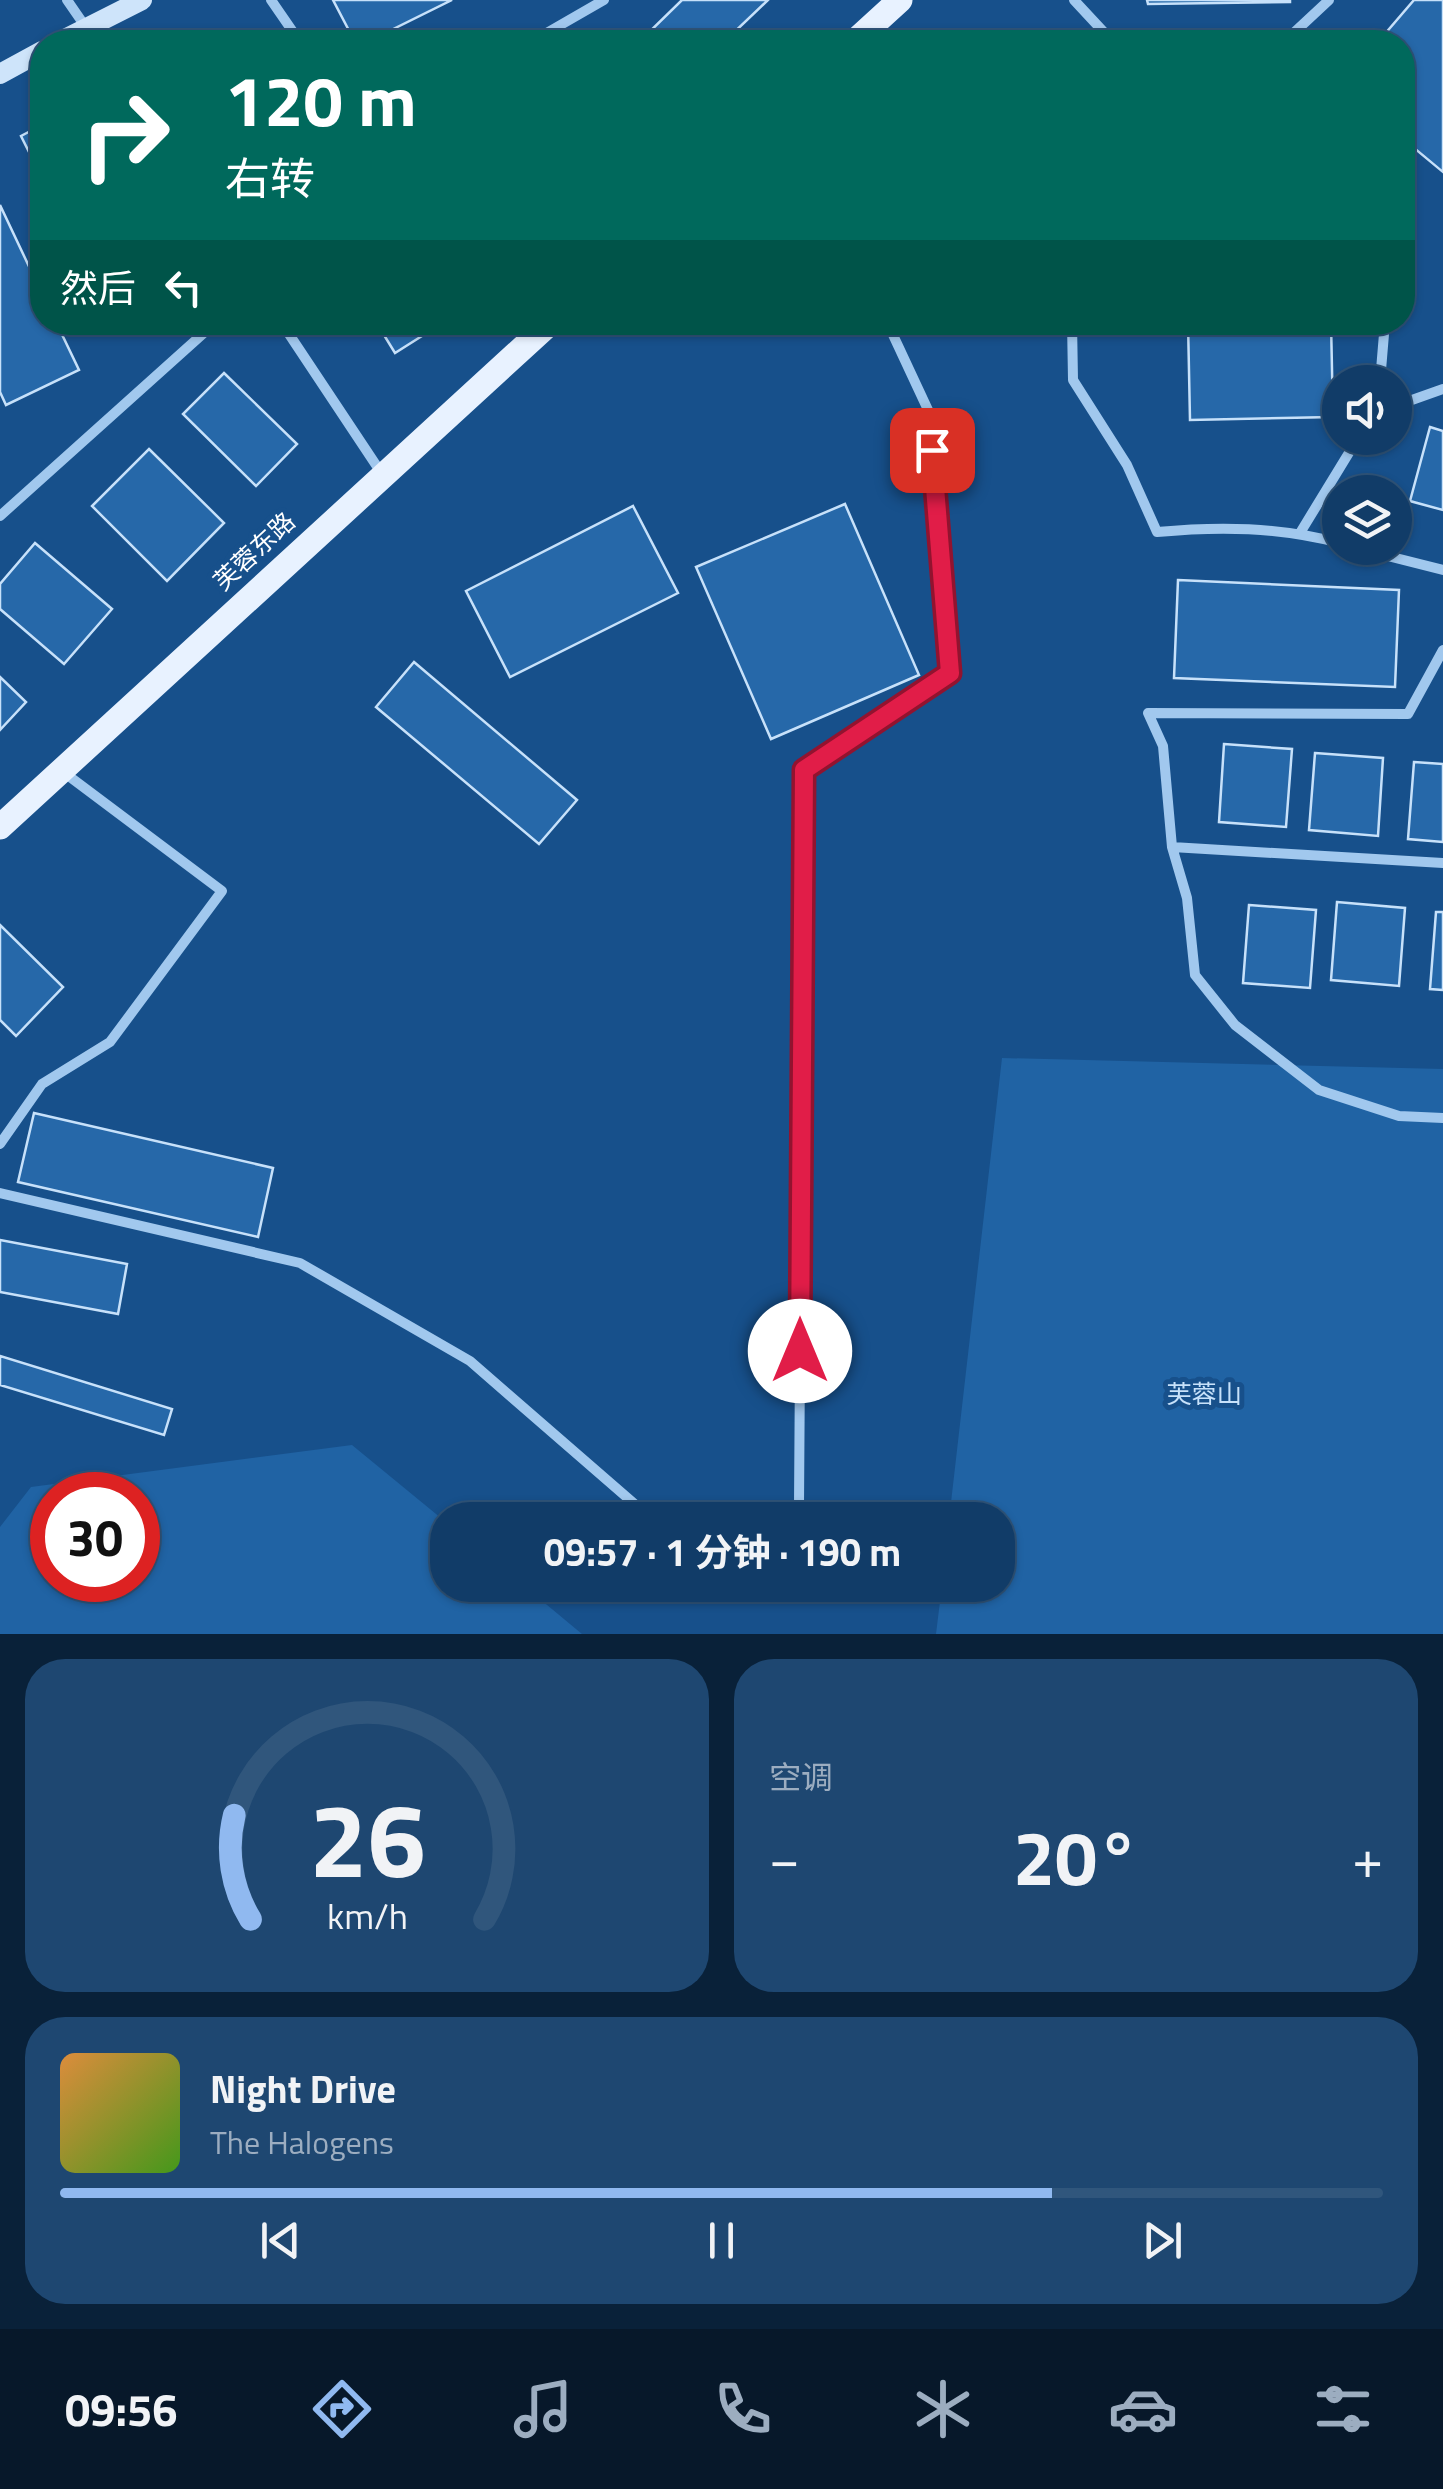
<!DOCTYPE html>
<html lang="zh">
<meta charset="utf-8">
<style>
:root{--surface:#113c68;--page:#1e4771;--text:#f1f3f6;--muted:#9cadc0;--line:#30567c;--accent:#90b9f0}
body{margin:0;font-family:"Titillium Web","Noto Sans SC",sans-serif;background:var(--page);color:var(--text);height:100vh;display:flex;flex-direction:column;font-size:38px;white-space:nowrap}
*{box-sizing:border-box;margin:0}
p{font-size:32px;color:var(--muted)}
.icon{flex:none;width:55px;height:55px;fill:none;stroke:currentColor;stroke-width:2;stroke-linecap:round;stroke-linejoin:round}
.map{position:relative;height:1634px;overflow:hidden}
.side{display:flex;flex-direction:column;gap:25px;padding:25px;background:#092139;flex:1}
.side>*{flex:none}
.top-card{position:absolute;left:30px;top:30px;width:1385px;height:305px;border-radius:40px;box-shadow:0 2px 8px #0004,0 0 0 2px var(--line);background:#00695c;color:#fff;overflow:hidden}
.controls{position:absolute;left:1322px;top:365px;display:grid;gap:20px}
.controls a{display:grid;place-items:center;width:90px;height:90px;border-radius:50%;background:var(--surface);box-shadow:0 2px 8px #0004,0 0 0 2px var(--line);font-size:50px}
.speed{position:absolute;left:30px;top:1472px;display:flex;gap:20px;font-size:50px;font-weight:700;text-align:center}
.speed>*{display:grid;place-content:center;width:130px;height:130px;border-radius:50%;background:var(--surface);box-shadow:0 2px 8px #0004,0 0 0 2px var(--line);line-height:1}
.speed .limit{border:15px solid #d22;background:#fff;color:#111}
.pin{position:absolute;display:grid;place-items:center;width:85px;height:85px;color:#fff;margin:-42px;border-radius:20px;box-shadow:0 5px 15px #0006}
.me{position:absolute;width:110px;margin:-55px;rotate:0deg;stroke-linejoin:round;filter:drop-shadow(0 0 8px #0008)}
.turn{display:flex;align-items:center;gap:35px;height:210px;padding:0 30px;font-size:45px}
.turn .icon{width:130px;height:130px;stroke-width:2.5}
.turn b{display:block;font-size:70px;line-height:85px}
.then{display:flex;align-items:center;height:95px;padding:0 30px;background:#0003;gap:20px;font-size:38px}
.big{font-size:75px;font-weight:700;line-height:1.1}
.side .tile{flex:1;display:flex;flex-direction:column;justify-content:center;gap:15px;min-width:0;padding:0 35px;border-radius:40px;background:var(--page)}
.side .dial{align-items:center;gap:0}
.dial svg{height:260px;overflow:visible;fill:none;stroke:var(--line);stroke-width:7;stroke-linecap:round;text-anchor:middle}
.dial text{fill:var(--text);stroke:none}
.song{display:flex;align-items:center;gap:30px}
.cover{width:120px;height:120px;border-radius:15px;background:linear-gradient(135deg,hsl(30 70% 55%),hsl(100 70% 35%))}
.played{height:10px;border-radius:5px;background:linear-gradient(90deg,var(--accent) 75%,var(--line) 75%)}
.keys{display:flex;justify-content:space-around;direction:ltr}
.heat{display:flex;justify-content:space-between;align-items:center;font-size:55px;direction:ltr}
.side .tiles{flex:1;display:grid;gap:25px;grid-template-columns:1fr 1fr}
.tile:last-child{grid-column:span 2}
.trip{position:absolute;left:430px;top:1502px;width:585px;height:100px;border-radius:40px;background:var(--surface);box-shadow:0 2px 8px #0004,0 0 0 2px var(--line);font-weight:700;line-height:100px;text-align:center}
.dock{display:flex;height:160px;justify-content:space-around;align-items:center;background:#07182a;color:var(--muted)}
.dock .icon{width:70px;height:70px}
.dock .active{color:var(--accent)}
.dock b{font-size:45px;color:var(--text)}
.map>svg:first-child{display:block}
.green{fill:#2063a4;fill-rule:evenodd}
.building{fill:#2668a9;stroke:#c7e1fa;stroke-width:2.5}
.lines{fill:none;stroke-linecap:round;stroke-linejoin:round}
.street{stroke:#a1c8ee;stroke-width:10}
.secondary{stroke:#cee4fa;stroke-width:20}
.primary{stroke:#e8f2ff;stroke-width:25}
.route-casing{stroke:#92132f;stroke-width:25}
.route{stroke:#e11d48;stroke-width:18}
.labels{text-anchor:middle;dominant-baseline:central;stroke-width:10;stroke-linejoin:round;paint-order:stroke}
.street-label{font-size:25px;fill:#fff;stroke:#17508b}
.park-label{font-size:25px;fill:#c7e1fa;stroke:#17508b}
</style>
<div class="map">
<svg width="1443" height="1634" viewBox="0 0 1443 1634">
<rect width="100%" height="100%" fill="#17508b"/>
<path class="green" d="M1002 1058 1443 1069V1634H936L942 1585H998V1520H949Z
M352 1445 447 1523 448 1585H523L582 1634H0V1527L31 1487ZM52 1495H138V1580H52Z"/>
<path class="building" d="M333 0H452L367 42H355Z
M682 0H768L724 42H639Z
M1147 0H1290V2L1148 4Z
M1414 0H1443V172L1402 138V42H1378Z
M42 125V178L21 136Z
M0 205 42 294V322H56L79 370 6 405 0 392Z
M376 322H444L395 353Z
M1188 322H1331L1333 417 1190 420Z
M224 373 297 444 256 486 183 414Z
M1430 427 1443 431V510L1410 501Z
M149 449 224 523 167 581 92 506Z
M845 504 919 675 771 739 696 567Z
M633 506 678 593 510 677 466 591Z
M35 543 112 609 64 664 0 609V584Z
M1178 580 1399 590 1395 687 1174 678Z
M414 662 577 800 539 844 376 707Z
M0 677 26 702 0 730Z
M1224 744 1292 749 1286 827 1219 822Z
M1315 753 1383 758 1378 836 1309 830Z
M1414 762 1443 764V842L1408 839Z
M1337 902 1405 908 1399 986 1331 980Z
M1249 905 1316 910 1310 988 1243 983Z
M1436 912H1443V990L1430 989Z
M0 925 63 987 16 1036 0 1020Z
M34 1113 273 1168 258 1237 18 1182Z
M0 1240 127 1264 118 1314 0 1292Z
M0 1356 172 1409 164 1435 0 1385Z"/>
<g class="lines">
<path class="street" d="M67 0 96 42
M271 0 300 42
M1074 0 1113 42
M531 42 604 0
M1284 42 1329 0
M281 322 382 474
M1072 322 1073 380 1127 465 1157 532C1220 526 1278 527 1340 543
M1380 382 1385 322
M1395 406 1443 389
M0 516 216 322
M1300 533 1358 438
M1356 548 1443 570
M1443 650 1408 714 1148 713 1163 746 1172 847 1187 898 1195 975 1235 1025 1319 1090 1399 1116 1443 1118
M1172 847 1443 863
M0 1144 42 1084 110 1042 222 891 62 771
M0 1193 300 1263 470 1361 653 1520
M788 1520 799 1506 804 770 950 673 929 412 887 322
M728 1585 732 1589 735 1585"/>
<path class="secondary" d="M59 42 142 0
M0 74 42 51"/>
<path class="primary" d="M854 42 900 0
M0 827 551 322"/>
</g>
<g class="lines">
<g class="route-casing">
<path id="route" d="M800 1351 804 770 950 673 932 450"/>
</g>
<use href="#route" class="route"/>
</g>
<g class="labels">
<g class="street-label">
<text transform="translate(254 551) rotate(-43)">芙蓉东路</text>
</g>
<g class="park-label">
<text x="1204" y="1394">芙蓉山</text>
</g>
</g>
</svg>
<div class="controls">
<a><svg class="icon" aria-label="sound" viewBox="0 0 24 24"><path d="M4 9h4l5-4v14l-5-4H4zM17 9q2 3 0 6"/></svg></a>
<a><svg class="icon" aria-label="layers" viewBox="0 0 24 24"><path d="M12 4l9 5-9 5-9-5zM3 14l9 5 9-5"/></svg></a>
</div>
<div class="speed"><div class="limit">30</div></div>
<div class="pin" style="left:932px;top:450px;background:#d93025"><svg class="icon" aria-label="arrive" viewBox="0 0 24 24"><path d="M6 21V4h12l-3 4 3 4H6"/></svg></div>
<svg class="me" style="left:800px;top:1351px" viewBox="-20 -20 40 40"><circle r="19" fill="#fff"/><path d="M0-13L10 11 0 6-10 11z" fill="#e11d48"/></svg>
<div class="trip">09:57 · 1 分钟 · 190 m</div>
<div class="top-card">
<div class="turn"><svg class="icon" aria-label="right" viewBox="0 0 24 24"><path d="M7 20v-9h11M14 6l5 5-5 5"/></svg><div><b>120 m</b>右转</div></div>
<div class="then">然后<svg class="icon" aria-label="left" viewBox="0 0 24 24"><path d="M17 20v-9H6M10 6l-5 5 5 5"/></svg></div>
</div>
</div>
<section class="side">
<div class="tiles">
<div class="tile dial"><svg viewBox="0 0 100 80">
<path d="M14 69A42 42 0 1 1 86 69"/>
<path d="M14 69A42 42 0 0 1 9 37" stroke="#90b9f0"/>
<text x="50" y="56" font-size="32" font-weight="700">26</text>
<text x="50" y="72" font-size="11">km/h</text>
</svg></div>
<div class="tile"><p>空调</p>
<div class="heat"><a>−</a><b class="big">20°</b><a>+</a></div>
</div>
<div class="tile">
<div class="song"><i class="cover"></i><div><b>Night Drive</b><p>The Halogens</p></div></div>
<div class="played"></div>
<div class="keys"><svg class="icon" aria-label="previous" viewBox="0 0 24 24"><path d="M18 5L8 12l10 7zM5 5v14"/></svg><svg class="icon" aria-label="pause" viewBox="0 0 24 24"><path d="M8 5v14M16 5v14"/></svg><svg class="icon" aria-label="next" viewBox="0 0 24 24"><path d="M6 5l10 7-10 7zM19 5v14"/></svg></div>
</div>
</div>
</section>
<nav class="dock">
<b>09:56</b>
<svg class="icon active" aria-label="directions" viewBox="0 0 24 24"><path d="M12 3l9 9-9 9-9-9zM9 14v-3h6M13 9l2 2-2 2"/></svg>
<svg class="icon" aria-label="music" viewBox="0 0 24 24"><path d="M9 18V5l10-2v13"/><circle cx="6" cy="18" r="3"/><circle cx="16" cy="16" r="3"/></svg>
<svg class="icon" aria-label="phone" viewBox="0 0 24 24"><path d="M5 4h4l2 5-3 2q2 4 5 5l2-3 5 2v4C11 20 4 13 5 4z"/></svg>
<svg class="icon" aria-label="climate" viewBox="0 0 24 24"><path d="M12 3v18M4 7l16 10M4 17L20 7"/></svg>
<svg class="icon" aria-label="car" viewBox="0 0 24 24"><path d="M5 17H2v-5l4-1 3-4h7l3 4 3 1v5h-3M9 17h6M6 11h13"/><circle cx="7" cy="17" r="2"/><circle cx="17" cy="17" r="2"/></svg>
<svg class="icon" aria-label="filters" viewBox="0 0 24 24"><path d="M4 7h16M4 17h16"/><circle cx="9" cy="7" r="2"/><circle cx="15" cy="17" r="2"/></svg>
</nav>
